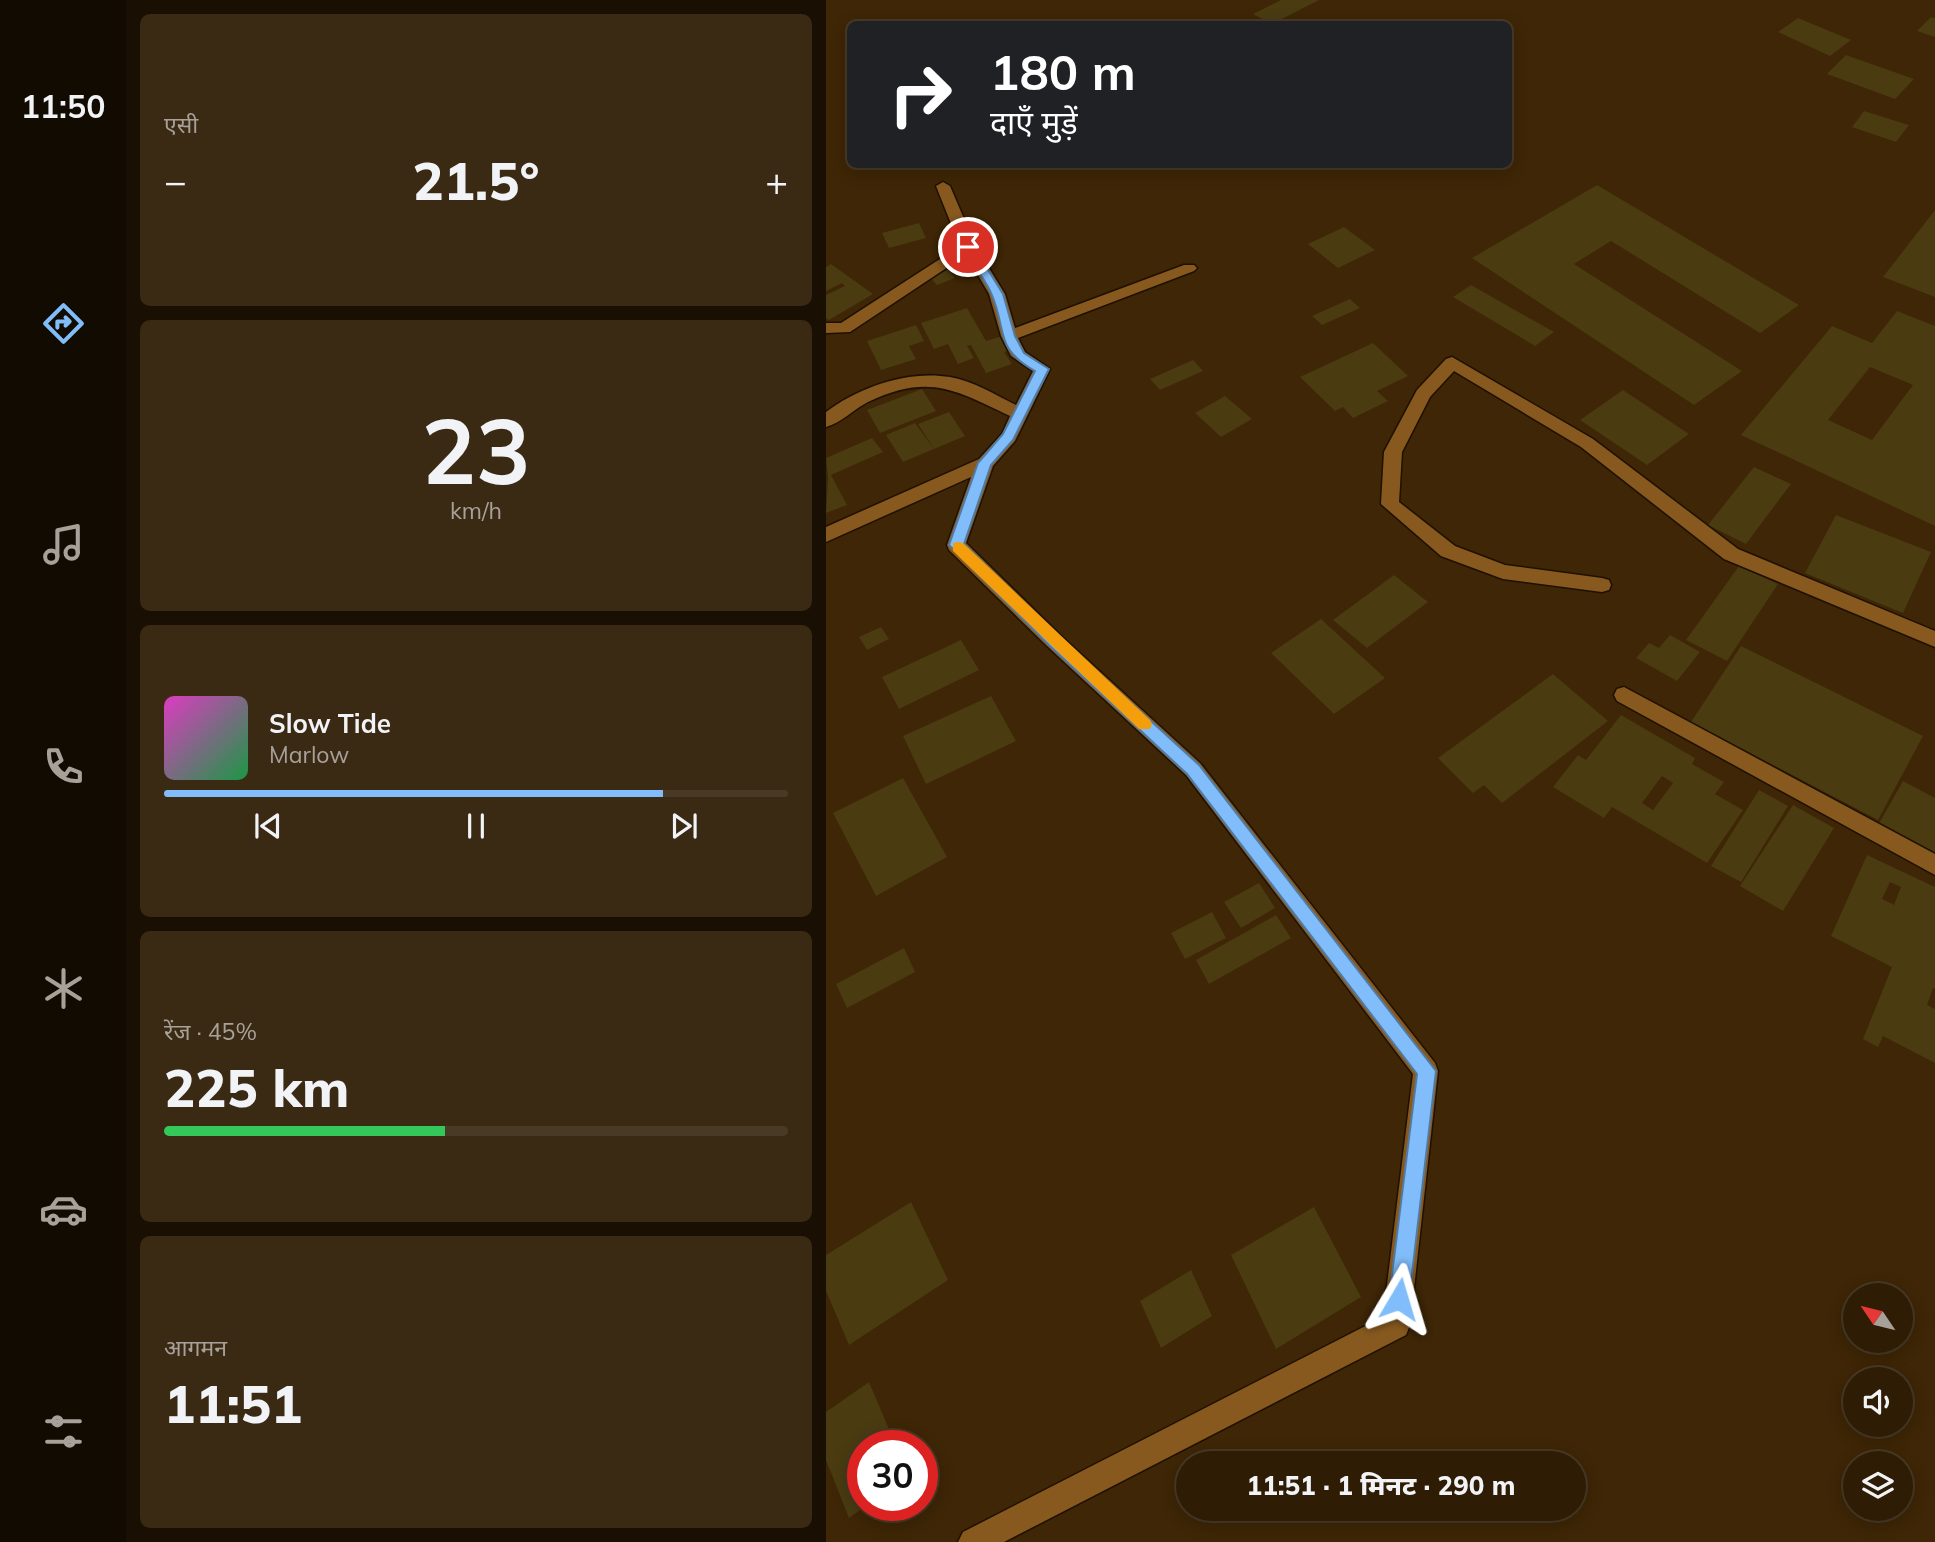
<!DOCTYPE html>
<html lang="hi">
<meta charset="utf-8">
<style>
:root{--surface:#2e1c04;--page:#3a2913;--text:#f1f3f6;--muted:#a7a19a;--line:#493a26;--accent:#80bdfa}
body{margin:0;font-family:Mulish,"Noto Sans Devanagari",sans-serif;background:var(--page);color:var(--text);height:100vh;display:flex;flex-direction:column;font-size:26px;white-space:nowrap}
*{box-sizing:border-box;margin:0}
p{font-size:23px;color:var(--muted)}
.icon{flex:none;width:38px;height:38px;fill:none;stroke:currentColor;stroke-width:2;stroke-linecap:round;stroke-linejoin:round}
.map{position:relative;flex:1;overflow:hidden}
.side{display:flex;flex-direction:column;gap:14px;padding:14px;background:#190f02;width:700px}
.side>*{flex:none}
.banner{position:absolute;left:21px;top:21px;width:665px;height:147px;border-radius:10px;box-shadow:0 4px 18px #0003,0 0 0 2px var(--line);background:#202124;color:#fff;overflow:hidden}
.needle{width:46px;rotate:305deg}
.fabs{position:absolute;left:1017px;top:1283px;display:grid;gap:14px}
.fabs a{display:grid;place-items:center;width:70px;height:70px;border-radius:50%;background:var(--surface);box-shadow:0 4px 18px #0003,0 0 0 2px var(--line);font-size:35px}
.speed{position:absolute;left:21px;top:1430px;display:flex;gap:14px;font-size:35px;font-weight:700;text-align:center}
.speed>*{display:grid;place-content:center;width:91px;height:91px;border-radius:50%;background:var(--surface);box-shadow:0 4px 18px #0003,0 0 0 2px var(--line);line-height:1}
.speed .limit{border:10px solid #d22;background:#fff;color:#111}
.pin{position:absolute;display:grid;place-items:center;width:60px;height:60px;color:#fff;margin:-30px;border:4px solid #fff;border-radius:50%;box-shadow:0 2px 7px #0007}
.me{position:absolute;width:77px;margin:-38px;rotate:7deg;stroke-linejoin:round;filter:drop-shadow(0 0 5px #0008)}
.turn{display:flex;align-items:center;gap:24px;height:147px;padding:0 28px;font-size:32px}
.turn .icon{width:91px;height:91px;stroke-width:2.5}
.turn b{display:block;font-size:49px;line-height:60px}
.big{font-size:52px;font-weight:800;line-height:1.1}
.side .widget{flex:1;display:flex;flex-direction:column;justify-content:center;gap:10px;min-width:0;padding:0 24px;border-radius:10px;background:var(--page)}
.side .dial{align-items:center;gap:0}
.dial b{font-size:91px;line-height:1}
.song{display:flex;align-items:center;gap:21px}
.cover{width:84px;height:84px;border-radius:10px;background:linear-gradient(135deg,hsl(310 70% 55%),hsl(140 70% 35%))}
.played{height:7px;border-radius:4px;background:linear-gradient(90deg,var(--accent) 80%,var(--line) 80%)}
.keys{display:flex;justify-content:space-around;direction:ltr}
.heat{display:flex;justify-content:space-between;align-items:center;font-size:38px;direction:ltr}
.charge{height:10px;border-radius:5px;background:linear-gradient(90deg,#34c759 45%,var(--line) 0)}
.trip{position:absolute;left:350px;top:1451px;width:410px;height:70px;border-radius:35px;background:var(--surface);box-shadow:0 4px 18px #0003,0 0 0 2px var(--line);font-weight:800;line-height:70px;text-align:center}
main{display:flex;flex:1;min-height:0}
.tabs{display:flex;flex-direction:column;width:126px;justify-content:space-around;align-items:center;background:#120b02;color:var(--muted)}
.tabs .icon{width:49px;height:49px}
.tabs .active{color:var(--accent)}
.tabs b{font-size:32px;color:var(--text)}
.map>svg:first-child{display:block}
.building{fill:#4a3b11;fill-rule:evenodd}
.lines{fill:none;stroke-linecap:round;stroke-linejoin:round}
.street-casing{stroke:#1f1102;stroke-width:3}
.street{fill:#87591e;fill-rule:evenodd}
.route{fill:#80bdfa;stroke:#537ba2;stroke-width:2}
.slow{fill:#f59e0b}
</style>
<main>
<nav class="tabs">
<b>11:50</b>
<svg class="icon active" aria-label="directions" viewBox="0 0 24 24"><path d="M12 3l9 9-9 9-9-9zM9 14v-3h6M13 9l2 2-2 2"/></svg>
<svg class="icon" aria-label="music" viewBox="0 0 24 24"><path d="M9 18V5l10-2v13"/><circle cx="6" cy="18" r="3"/><circle cx="16" cy="16" r="3"/></svg>
<svg class="icon" aria-label="phone" viewBox="0 0 24 24"><path d="M5 4h4l2 5-3 2q2 4 5 5l2-3 5 2v4C11 20 4 13 5 4z"/></svg>
<svg class="icon" aria-label="climate" viewBox="0 0 24 24"><path d="M12 3v18M4 7l16 10M4 17L20 7"/></svg>
<svg class="icon" aria-label="car" viewBox="0 0 24 24"><path d="M5 17H2v-5l4-1 3-4h7l3 4 3 1v5h-3M9 17h6M6 11h13"/><circle cx="7" cy="17" r="2"/><circle cx="17" cy="17" r="2"/></svg>
<svg class="icon" aria-label="filters" viewBox="0 0 24 24"><path d="M4 7h16M4 17h16"/><circle cx="9" cy="7" r="2"/><circle cx="15" cy="17" r="2"/></svg>
</nav>
<section class="side">
<div class="widget"><p>एसी</p>
<div class="heat"><a>−</a><b class="big">21.5°</b><a>+</a></div>
</div>
<div class="widget dial"><b>23</b><p>km/h</p></div>
<div class="widget">
<div class="song"><i class="cover"></i><div><b>Slow Tide</b><p>Marlow</p></div></div>
<div class="played"></div>
<div class="keys"><svg class="icon" aria-label="previous" viewBox="0 0 24 24"><path d="M18 5L8 12l10 7zM5 5v14"/></svg><svg class="icon" aria-label="pause" viewBox="0 0 24 24"><path d="M8 5v14M16 5v14"/></svg><svg class="icon" aria-label="next" viewBox="0 0 24 24"><path d="M6 5l10 7-10 7zM19 5v14"/></svg></div>
</div>
<div class="widget"><p>रेंज · 45%</p><b class="big">225 km</b><div class="charge"></div></div>
<div class="widget"><p>आगमन</p><b class="big">11:51</b></div>
</section>
<div class="map">
<svg width="1109" height="1542" viewBox="0 0 1109 1542">
<rect width="100%" height="100%" fill="#3e2606"/>
<path class="building" d="M455 0H493L446 24 427 14Z
M1105 17 1109 18V37L1091 31Z
M972 18 1025 40 1004 56 952 32Z
M1020 55 1088 79 1069 99 1001 74Z
M1038 111 1083 125 1070 142 1026 127Z
M771 185 973 305 934 333 785 241 748 264 916 371 868 405 646 258Z
M1109 210V297L1057 277Z
M93 223 100 238 63 248 56 233Z
M518 227 549 250 512 268 482 244Z
M5 264 47 294 3 320 0 318V295L19 286 16 283 0 291V267Z
M122 270 129 278 111 285 104 277Z
M645 285 728 332 709 346 627 297Z
M524 299 534 308 496 325 486 316Z
M141 308 160 341 176 336 184 350 178 352 186 364 160 373 145 345 141 346 148 358 132 364 122 344 108 349 95 323Z
M1071 311 1109 326V526L915 435 1006 326 1046 343ZM1044 367 1087 385 1046 440 1002 420Z
M90 325 98 341 83 346 90 359 55 370 41 341Z
M547 343 582 376 551 391 562 401 527 418 517 407 509 411 474 377Z
M367 360 377 371 334 390 324 379Z
M96 389 110 411 54 433 41 410Z
M797 390 863 434 821 465 754 420Z
M399 396 426 419 395 437 369 413Z
M123 412 139 436 108 449 92 424Z
M89 423 108 449 77 462 60 435Z
M46 438 57 452 5 475 21 505 0 513 2 478 0 458Z
M928 467 965 484 920 544 882 525Z
M1010 515 1105 552 1077 613 979 573Z
M913 566 952 584 901 661 860 640Z
M568 575 602 602 541 648 507 620Z
M495 619 559 678 508 714 445 653Z
M55 627 63 639 41 650 33 637Z
M844 635 874 652 851 681 810 658 823 643 833 648Z
M135 640 153 670 73 709 56 677Z
M915 646 1097 736 1052 820 865 722Z
M727 674 782 721 676 803 658 785 647 793 612 758Z
M165 696 190 741 100 784 77 736Z
M795 715 869 758 866 764 898 782 889 794 917 810 881 863 786 807 778 818 727 787 752 755 760 760ZM836 776 847 783 827 810 816 803Z
M77 778 121 857 50 896 7 813Z
M1077 781 1109 798V858L1051 827Z
M933 790 962 806 915 882 885 866Z
M967 805 1008 828 957 911 914 886Z
M1041 855 1109 887V989L1107 988 1101 1005 1109 1009V1063L1057 1036 1052 1047 1037 1039 1066 967 1005 936ZM1064 882 1075 887 1068 905 1056 899Z
M433 883 449 908 415 928 398 902Z
M386 912 400 938 359 959 345 933Z
M450 915 465 938 383 984 370 960Z
M78 948 89 972 21 1008 10 984Z
M85 1202 122 1280 23 1345 0 1291V1255Z
M488 1207 535 1297 450 1349 405 1255Z
M365 1270 386 1316 335 1348 314 1301Z
M43 1382 70 1446H37V1505H41L23 1518 0 1460V1412Z"/>
<g class="lines">
<g class="street-casing">
<path id="street" d="M117 182 124 186 150 247 179 294 189 328 358 265H368L371 268 368 271 192 338 199 352 224 369 189 441 167 466 140 543 235 636 374 763 609 1063 612 1071 584 1325 580 1335 178 1542H132L137 1532 557 1317 587 1074 360 775 221 646 123 550 121 545 145 477 0 542V527L153 459 176 434 184 416C129 390 103 373 42 402 28 409 15 423 0 427V412C33 387 82 370 124 377 148 381 169 395 190 405L207 371 185 356 175 336 163 294 140 255 24 332 0 333V323H15L134 246 110 186Z
M626 357 767 439 912 549 1109 631V647L898 559 755 447 628 371 604 397 576 452 573 502 629 546 679 565 776 578 783 580 785 585 783 590 776 592 677 579 615 556 555 504 558 452 591 390 620 359Z
M798 687 1109 854V875L791 701 788 695 791 689Z"/>
</g>
<use href="#street" class="street"/>
</g>
<path class="route" d="M137 244H146L177 294 189 336 198 353 223 369 187 440 165 465 138 544 233 637 373 765 610 1071 583 1299 580 1307 573 1310 566 1307 563 1299 591 1074 361 774 223 645 123 545 152 463 177 434 209 371C167 347 182 331 165 293 158 277 145 262 136 247Z"/>
<path class="slow" d="M132 542 137 543 324 720 326 724 324 729H313L127 551V543Z"/>
</svg>
<div class="fabs">
<a><svg class="needle" viewBox="-14 -14 28 28"><path d="M0-13l5 13h-10z" fill="#e53935"/><path d="M0 13l5-13h-10z" fill="#a7a19a"/></svg></a>
<a><svg class="icon" aria-label="sound" viewBox="0 0 24 24"><path d="M4 9h4l5-4v14l-5-4H4zM17 9q2 3 0 6"/></svg></a>
<a><svg class="icon" aria-label="layers" viewBox="0 0 24 24"><path d="M12 4l9 5-9 5-9-5zM3 14l9 5 9-5"/></svg></a>
</div>
<div class="speed"><div class="limit">30</div></div>
<div class="pin" style="left:142px;top:247px;background:#d93025"><svg class="icon" aria-label="arrive" viewBox="0 0 24 24"><path d="M6 21V4h12l-3 4 3 4H6"/></svg></div>
<svg class="me" style="left:573px;top:1299px" viewBox="-20 -20 40 40"><path d="M0-17L14 15 0 8-14 15z" fill="#80bdfa" stroke="#fff" stroke-width="4"/></svg>
<div class="trip">11:51 · 1 मिनट · 290 m</div>
<div class="banner">
<div class="turn"><svg class="icon" aria-label="right" viewBox="0 0 24 24"><path d="M7 20v-9h11M14 6l5 5-5 5"/></svg><div><b>180 m</b>दाएँ मुड़ें</div></div>
</div>
</div>
</main>
